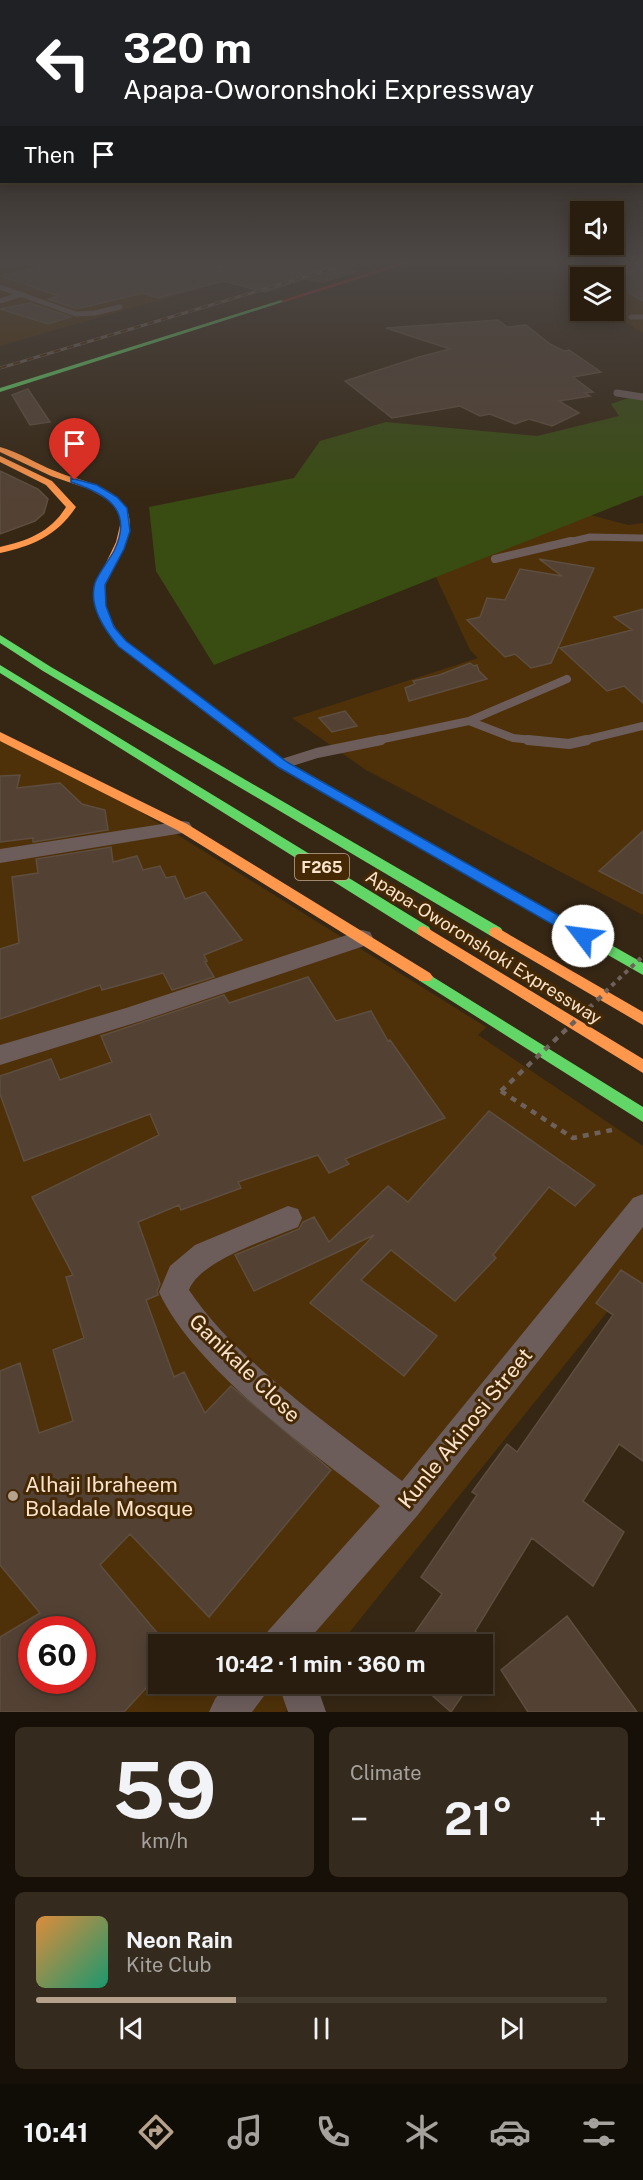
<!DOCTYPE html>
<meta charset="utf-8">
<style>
:root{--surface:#281d0f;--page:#342a1d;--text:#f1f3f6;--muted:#a5a29e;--line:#443b2f;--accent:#b5a18c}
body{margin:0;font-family:"Public Sans",sans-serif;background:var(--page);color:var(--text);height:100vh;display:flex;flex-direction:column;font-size:22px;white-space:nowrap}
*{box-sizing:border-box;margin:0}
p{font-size:20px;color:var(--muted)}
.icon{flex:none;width:33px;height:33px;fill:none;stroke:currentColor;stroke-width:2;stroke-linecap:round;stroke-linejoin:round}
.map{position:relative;height:1712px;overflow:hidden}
.drawer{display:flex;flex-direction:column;gap:15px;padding:15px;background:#161008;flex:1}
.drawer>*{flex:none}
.hud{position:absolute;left:0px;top:0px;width:644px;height:183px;box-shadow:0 3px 15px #0003,0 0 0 2px var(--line);background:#202124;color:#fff;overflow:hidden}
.controls{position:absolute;left:570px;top:201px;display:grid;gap:12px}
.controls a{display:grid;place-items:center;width:54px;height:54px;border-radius:0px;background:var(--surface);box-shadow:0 3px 15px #0003,0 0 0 2px var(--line);font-size:30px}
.speed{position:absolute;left:18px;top:1616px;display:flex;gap:12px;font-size:30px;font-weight:700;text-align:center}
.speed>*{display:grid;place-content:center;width:78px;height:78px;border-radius:50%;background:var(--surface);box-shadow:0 3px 15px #0003,0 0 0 2px var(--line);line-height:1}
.speed .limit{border:9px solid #d22;background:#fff;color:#111}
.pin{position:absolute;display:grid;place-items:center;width:51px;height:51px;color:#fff;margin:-62px -26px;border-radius:50% 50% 50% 0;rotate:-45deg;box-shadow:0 0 6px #0007}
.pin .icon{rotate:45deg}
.me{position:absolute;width:66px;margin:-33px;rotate:300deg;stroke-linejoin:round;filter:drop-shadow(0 0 4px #0008)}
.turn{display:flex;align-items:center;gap:21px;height:126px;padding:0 24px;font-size:27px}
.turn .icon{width:78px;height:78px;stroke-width:2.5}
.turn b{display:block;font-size:42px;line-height:51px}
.then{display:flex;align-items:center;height:57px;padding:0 24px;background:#0003;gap:12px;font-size:22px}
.big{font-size:45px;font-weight:700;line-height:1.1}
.drawer .card{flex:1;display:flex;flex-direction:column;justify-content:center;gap:9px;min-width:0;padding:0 21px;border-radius:9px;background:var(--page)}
.drawer .dial{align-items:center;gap:0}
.dial b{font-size:78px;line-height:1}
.song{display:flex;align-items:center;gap:18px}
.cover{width:72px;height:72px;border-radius:9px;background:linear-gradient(135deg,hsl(30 70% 55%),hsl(160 70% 35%))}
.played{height:6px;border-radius:3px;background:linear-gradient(90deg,var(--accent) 35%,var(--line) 35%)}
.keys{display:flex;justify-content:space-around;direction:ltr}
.heat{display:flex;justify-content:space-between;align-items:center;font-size:33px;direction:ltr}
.drawer .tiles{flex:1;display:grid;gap:15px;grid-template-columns:1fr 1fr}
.card:last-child{grid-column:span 2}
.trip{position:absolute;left:148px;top:1634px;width:345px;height:60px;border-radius:0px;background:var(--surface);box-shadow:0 3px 15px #0003,0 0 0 2px var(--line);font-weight:700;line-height:60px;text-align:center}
.dock{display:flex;height:96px;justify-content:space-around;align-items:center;background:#100c06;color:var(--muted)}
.dock .icon{width:42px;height:42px}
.dock .selected{color:var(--accent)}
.dock b{font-size:27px;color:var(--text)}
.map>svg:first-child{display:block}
.built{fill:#4e3109;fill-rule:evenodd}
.green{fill:#394c12}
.building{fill:#534234;stroke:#5e4e3f;stroke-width:1.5;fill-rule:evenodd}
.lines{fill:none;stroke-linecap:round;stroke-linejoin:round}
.path{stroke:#6e615c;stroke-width:4.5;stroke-dasharray:6 6;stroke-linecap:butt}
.lane-far3{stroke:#6c5d5b;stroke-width:5}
.lane-far2{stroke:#6c5d5b;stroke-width:7}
.lane-far1{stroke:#6c5d5b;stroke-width:8}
.lane{stroke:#6c5d5b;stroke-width:10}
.street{fill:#6c5d5b;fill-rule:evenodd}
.fast{fill:#63d668;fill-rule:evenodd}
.slow{fill:#ff974d;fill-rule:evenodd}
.jam{fill:#b3261e;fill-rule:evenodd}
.rail-casing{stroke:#6d6058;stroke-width:3}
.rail{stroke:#452905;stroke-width:2;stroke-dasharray:7;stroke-linecap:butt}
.path-bridge-far1{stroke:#6e615c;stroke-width:4;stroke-dasharray:4.5 4.5;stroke-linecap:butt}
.path-bridge{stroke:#6e615c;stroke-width:4.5;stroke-dasharray:6 6;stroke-linecap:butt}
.route{fill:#1a73e8;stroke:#114b97;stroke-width:1.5}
.poi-dot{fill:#b5a18c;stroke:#452905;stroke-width:2}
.labels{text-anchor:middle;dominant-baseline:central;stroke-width:6;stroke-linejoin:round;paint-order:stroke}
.shield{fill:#452905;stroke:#c4ab90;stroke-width:1.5}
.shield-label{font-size:16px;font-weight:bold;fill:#fae3cc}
.street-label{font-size:18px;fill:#fae3cc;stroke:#452905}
.near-street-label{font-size:21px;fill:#fae3cc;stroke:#452905}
.near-poi-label{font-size:21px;fill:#fae3cc;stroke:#452905;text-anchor:start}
</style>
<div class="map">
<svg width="643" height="1712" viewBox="0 0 643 1712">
<rect width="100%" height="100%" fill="#362714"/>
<path class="built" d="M0 262H293L0 346Z
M567 262H643V333L606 311 614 310V278L592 277Z
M583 513 628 525 643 523V915L366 770 292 718 478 658 470 650 429 562Z
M0 734 65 765 486 1027 478 1035 643 1146V1313L620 1296 340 1644H159V1683H309L285 1712H0ZM32 1629H82V1680H32Z"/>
<path class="green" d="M643 393V495L214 665 156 571 149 507 294 478 320 441 386 422 537 436 619 416 611 404Z"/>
<path class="building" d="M58 262H219L215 267 220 272 232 266 235 262H350L351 267 345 269 355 272 323 282 304 279 265 292 223 281 158 298 143 293 77 309 48 299 59 296 1 276Z
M643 262V301L614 284V278H601L589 268Z
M30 303 71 317 48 324 0 309Z
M498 320 507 327 526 325 550 344 564 351 569 350 601 372 573 377 593 392 585 393 590 396 559 401 579 413 552 426 529 419 515 424 490 414 480 416 460 406 392 418 345 381 419 357 450 349 386 328Z
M28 389 50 422 30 425 12 395Z
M0 471 38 489 48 499 44 513 35 521 0 534Z
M539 559 594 568 551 663 531 668 515 654 505 657 467 620 480 617 487 598 505 600 520 569 562 576Z
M643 609V703L624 686 607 691 560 648 632 630 614 617Z
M470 663 474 666 477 665 479 671 487 679 409 701 405 688 415 684 413 681 439 675Z
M345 711 357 726 332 732 319 718Z
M20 775 17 788 60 783 82 804 105 810 108 830 33 842V838L0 842V776Z
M643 831V894L599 871Z
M111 847 113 862 137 856 143 870 160 866 166 878 175 876 185 899 205 892 242 940 204 955 207 961 205 962 214 977 172 990 163 973 102 990 100 985 0 1019V949L19 943 12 877 38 873 36 859Z
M308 977 336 1021 371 1011 388 1041 390 1040 445 1118 345 1159 349 1164 329 1173 318 1155 238 1182 241 1188 181 1210 179 1205 138 1222 160 1284 157 1291 158 1295 146 1300 174 1377 184 1372 205 1413 231 1386 331 1470 209 1617 130 1534 100 1565 159 1635V1674L124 1712H0V1637L40 1613 0 1565V1371L20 1363 39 1433 73 1421 53 1350 84 1338 66 1277 73 1275 32 1197 159 1135 150 1114 24 1161 0 1094V1076L51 1059 60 1080 112 1062 101 1036 224 995 229 1003ZM32 1629H82V1680H32Z
M489 1111 595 1185 575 1206 549 1187 493 1255 496 1258 455 1301 391 1250 361 1280 437 1336 404 1376 310 1303 374 1235 254 1291 235 1255 299 1229 303 1222 314 1217 329 1242 388 1186 408 1202Z
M621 1270 643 1284V1461L619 1444 583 1501 624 1532 593 1586 532 1538 475 1631 490 1644H407L442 1594 421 1577 477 1495 472 1492 507 1444 517 1452 613 1315 596 1303Z
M567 1616 637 1712H528L501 1670Z
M418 1683H471L451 1712Z"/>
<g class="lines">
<path class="path" d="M501 1091 573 1138 612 1130"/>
<path class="lane-far3" d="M220 267 230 262
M0 287 76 314 95 313 120 307
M0 301 22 294
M631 317H643"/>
<path class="lane-far2" d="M617 393 643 397
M565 543 590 537 643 538"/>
<path class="lane-far1" d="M495 559 571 541
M469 721 567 679
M374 741 469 721 513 738 542 741
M581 741 643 726"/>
<path class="lane" d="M528 740 569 744 587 740
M282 764 317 753 381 740"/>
<path class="street" d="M182 821 189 822 192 827 189 832 0 863V849Z
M362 930 370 932 373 938 370 944 141 1021 0 1065V1045L126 1008Z
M643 1194V1227L417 1516 305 1644H263L268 1631 380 1506C314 1453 194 1369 159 1292L170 1266 195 1245 288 1206 298 1209 302 1218 298 1227C270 1239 200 1260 189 1290 236 1361 335 1429 402 1481L633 1198Z
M227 1683H270L264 1696 252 1712H209L215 1699Z
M278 1683H316L326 1712H288Z"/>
<path class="fast" d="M281 300 286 301 0 392V388Z
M0 635 51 667 501 928 503 932 501 936H491L43 671 0 643Z
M0 665 429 927 431 931 429 935H419L0 673Z
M243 731 286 761 643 963V975L278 767 239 738 237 735 239 732Z
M425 972 643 1107V1122L420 981 417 977 420 973Z"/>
<path class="slow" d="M0 447C19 452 37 464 55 471 73 479 94 481 111 493 157 525 103 560 104 597 105 614 115 629 126 642L247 732 249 735 247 738H239L118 646 103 624 94 602 95 586 116 542 121 521 117 511 110 501 89 489 51 476 0 452Z
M0 456 52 481 76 507C57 536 32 546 0 553V547C27 541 51 532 66 507L46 485 0 462Z
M0 732 187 824 430 973 433 977 430 981H420L177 830 0 741Z
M424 926 643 1059V1073L419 935 417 931 419 927Z
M496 927 643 1012V1025L491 936 489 932 491 928Z"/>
<path class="jam" d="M403 262H412L285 302 280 301Z"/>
<g class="rail-casing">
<path id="rail" d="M0 368 355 262"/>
</g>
<use href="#rail" class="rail"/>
<path class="path-bridge-far1" d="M605 992 643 956"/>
<path class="path-bridge" d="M501 1091 607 991"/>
</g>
<linearGradient id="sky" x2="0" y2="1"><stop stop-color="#1e150b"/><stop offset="0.52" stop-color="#4c4745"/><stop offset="1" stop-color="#4c4745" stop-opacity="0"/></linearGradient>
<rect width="643" height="502" fill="url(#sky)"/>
<path class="route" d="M71 478 97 485 117 497 127 508 130 531 124 549 105 585 106 606 114 627 126 641 287 762 588 932 590 936 588 939H578L278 767 118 646C105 630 88 606 95 583 99 572 108 562 114 551 134 510 107 494 71 482Z"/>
<circle class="poi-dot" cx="13" cy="1496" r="6"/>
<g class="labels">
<rect class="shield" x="295" y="854" width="54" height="26" rx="4.5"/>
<g class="shield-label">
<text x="322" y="867">F265</text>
</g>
<g class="street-label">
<text transform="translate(484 947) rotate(32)">Apapa-Oworonshoki Expressway</text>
</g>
<g class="near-street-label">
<text transform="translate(245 1368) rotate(44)">Ganikale Close</text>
<text transform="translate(465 1428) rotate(-51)">Kunle Akinosi Street</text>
</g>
<g class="near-poi-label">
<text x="25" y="1484">Alhaji Ibraheem<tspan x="25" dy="24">Boladale Mosque</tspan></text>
</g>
</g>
</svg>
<div class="controls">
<a><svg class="icon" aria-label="sound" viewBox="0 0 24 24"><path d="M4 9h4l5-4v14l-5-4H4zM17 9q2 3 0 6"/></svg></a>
<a><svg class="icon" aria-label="layers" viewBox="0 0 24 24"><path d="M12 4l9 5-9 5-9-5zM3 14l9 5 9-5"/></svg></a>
</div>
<div class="speed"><div class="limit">60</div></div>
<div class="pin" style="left:75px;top:480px;background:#d93025"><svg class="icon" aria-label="arrive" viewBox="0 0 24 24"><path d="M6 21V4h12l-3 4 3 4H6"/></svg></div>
<svg class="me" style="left:583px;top:936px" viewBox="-20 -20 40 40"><circle r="19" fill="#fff"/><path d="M0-13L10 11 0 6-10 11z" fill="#1a73e8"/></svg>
<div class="trip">10:42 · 1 min · 360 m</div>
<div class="hud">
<div class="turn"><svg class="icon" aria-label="left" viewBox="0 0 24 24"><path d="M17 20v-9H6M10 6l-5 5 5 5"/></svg><div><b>320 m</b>Apapa-Oworonshoki Expressway</div></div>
<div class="then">Then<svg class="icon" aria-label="arrive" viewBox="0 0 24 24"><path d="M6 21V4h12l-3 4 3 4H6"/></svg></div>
</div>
</div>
<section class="drawer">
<div class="tiles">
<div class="card dial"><b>59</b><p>km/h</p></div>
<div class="card"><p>Climate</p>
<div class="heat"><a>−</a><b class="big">21°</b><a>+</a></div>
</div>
<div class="card">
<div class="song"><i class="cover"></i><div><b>Neon Rain</b><p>Kite Club</p></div></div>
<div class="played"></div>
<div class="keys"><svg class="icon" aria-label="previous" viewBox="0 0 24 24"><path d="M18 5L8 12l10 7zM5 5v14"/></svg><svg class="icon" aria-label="pause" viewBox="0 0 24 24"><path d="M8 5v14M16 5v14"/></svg><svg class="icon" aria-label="next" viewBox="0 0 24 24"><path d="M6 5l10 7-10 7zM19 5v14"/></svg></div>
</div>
</div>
</section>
<nav class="dock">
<b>10:41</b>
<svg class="icon selected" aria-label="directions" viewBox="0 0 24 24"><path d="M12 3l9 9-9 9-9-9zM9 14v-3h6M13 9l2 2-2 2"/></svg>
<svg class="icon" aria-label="music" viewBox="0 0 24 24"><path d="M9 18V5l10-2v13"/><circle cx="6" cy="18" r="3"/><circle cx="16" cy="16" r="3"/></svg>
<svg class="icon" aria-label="phone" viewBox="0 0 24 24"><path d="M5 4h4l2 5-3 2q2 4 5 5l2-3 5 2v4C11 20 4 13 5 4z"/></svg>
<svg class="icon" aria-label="climate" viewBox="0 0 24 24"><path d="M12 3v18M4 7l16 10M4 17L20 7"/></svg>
<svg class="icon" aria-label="car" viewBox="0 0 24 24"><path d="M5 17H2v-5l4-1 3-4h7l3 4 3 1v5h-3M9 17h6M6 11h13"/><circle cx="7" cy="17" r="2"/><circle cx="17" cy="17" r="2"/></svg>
<svg class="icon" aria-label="filters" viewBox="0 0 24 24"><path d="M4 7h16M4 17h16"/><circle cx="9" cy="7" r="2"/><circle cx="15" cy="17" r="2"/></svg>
</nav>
